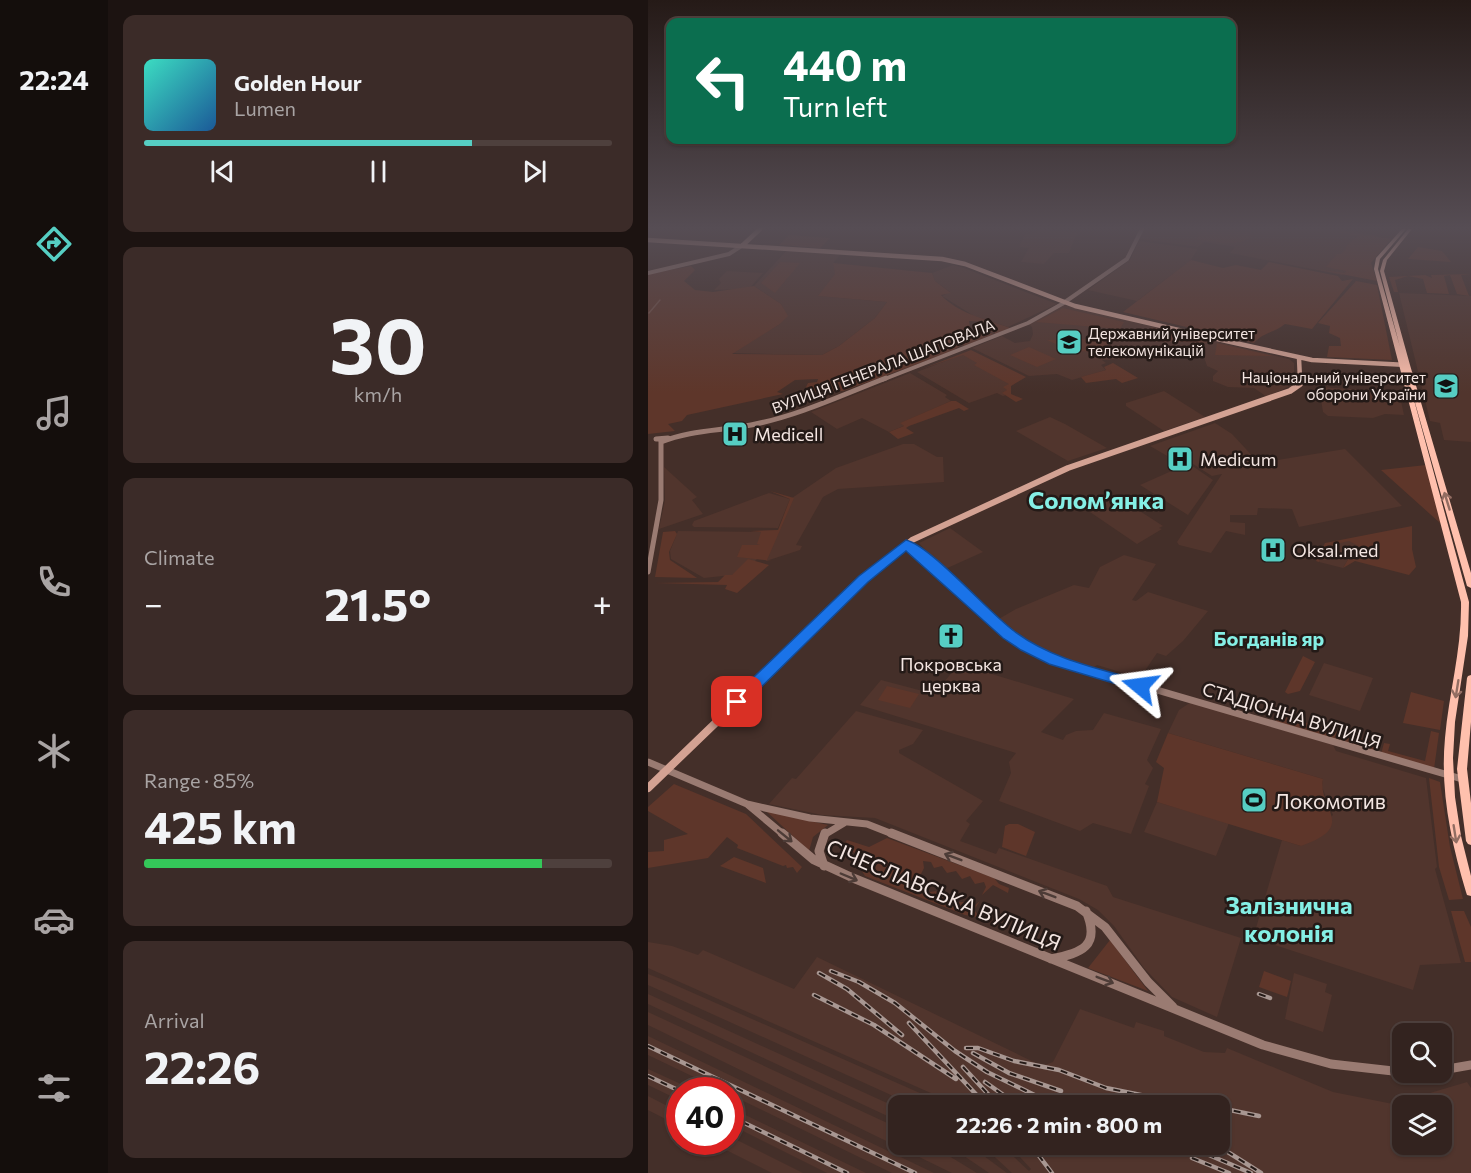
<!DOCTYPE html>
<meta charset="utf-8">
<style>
:root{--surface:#33231f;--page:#3b2b28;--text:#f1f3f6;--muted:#a9a4a4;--line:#4e403d;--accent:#56cec3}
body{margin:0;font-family:Commissioner,sans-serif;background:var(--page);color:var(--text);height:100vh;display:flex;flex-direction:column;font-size:22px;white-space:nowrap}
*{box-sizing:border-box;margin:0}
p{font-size:20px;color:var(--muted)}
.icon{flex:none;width:33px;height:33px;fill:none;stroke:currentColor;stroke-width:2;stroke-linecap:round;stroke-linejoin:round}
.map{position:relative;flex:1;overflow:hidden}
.details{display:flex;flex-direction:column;gap:15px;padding:15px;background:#1c1311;width:540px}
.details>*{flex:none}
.hud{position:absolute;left:18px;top:18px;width:570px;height:126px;border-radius:12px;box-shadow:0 2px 4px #0004,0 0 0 2px var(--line);background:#0b6e4f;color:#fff;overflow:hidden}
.buttons{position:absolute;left:744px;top:1023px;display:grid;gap:12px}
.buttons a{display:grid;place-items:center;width:60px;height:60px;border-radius:12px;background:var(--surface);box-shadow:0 2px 4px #0004,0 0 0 2px var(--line);font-size:30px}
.speed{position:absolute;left:18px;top:1077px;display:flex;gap:12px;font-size:30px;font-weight:700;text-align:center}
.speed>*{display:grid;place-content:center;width:78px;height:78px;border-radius:50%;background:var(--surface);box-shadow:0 2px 4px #0004,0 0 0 2px var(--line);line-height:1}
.speed .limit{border:9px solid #d22;background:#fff;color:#111}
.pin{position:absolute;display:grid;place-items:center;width:51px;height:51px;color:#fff;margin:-26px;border-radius:12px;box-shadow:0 3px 9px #0006}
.me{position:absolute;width:66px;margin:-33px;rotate:286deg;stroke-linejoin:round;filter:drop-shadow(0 0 4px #0008)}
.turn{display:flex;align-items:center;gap:21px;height:126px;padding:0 18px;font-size:27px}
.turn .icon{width:78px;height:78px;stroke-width:2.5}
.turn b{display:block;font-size:42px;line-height:51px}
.big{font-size:45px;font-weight:700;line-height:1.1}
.details .widget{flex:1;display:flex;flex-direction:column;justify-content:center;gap:9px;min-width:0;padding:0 21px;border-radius:12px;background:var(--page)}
.details .dial{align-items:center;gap:0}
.dial b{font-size:78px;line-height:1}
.song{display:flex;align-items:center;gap:18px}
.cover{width:72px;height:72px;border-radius:9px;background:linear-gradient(135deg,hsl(170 70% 55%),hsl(210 70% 35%))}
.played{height:6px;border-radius:3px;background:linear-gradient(90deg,var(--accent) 70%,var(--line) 70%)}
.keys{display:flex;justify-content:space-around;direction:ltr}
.heat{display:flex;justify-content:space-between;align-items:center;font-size:33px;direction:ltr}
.charge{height:9px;border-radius:4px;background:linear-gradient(90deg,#34c759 85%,var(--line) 0)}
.trip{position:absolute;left:240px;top:1095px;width:342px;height:60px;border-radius:12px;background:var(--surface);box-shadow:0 2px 4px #0004,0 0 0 2px var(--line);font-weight:700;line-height:60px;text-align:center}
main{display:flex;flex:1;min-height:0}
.tabs{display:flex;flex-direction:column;width:108px;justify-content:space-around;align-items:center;background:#140e0c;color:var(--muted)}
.tabs .icon{width:42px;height:42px}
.tabs .selected{color:var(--accent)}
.tabs b{font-size:27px;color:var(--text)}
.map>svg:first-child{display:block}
.built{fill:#51352d;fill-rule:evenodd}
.green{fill:#5e362a}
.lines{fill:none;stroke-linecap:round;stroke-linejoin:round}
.stream{stroke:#745147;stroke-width:1.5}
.tertiary-far3{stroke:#9a7b72;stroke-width:4}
.tertiary-far2{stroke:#9a7b72;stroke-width:5}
.tertiary-far1{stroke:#9a7b72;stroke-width:7}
.tertiary{stroke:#9a7b72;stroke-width:9}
.secondary-far2{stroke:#d3a293;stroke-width:4.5}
.secondary-far1{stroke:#d3a293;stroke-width:6}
.secondary{stroke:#d3a293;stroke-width:8}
.primary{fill:#ffc0ad;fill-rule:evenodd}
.rail-casing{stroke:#a89792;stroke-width:4.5}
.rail{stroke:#241a17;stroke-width:2;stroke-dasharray:7;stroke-linecap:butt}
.oneway{stroke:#926d62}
.oneway2{stroke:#4d3c37}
.route{fill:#1a73e8;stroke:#114b97;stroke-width:1.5}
.labels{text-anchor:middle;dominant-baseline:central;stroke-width:5;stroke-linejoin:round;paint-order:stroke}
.far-poi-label{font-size:15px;fill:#f4e6e2;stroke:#241a17;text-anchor:start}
.far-street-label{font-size:15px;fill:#f4e6e2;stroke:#241a17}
.poi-label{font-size:18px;fill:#f4e6e2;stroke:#241a17;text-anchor:start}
.street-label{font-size:18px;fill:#f4e6e2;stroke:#241a17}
.neighbourhood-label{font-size:20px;font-weight:bold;fill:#85efe5;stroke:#241a17}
.near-poi-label{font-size:21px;fill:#f4e6e2;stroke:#241a17;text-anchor:start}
.near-street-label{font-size:21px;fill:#f4e6e2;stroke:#241a17}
.district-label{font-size:24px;font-weight:bold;fill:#85efe5;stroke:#241a17}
.near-neighbourhood-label{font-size:24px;font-weight:bold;fill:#85efe5;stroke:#241a17}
</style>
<main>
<nav class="tabs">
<b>22:24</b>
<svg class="icon selected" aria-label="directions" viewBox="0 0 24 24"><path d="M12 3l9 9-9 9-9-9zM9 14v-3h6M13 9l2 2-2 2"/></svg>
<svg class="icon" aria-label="music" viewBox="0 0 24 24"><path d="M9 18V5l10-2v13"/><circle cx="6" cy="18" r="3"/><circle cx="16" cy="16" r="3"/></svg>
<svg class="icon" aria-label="phone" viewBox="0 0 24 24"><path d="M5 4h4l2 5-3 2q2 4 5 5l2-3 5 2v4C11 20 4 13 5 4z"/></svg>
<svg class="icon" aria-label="climate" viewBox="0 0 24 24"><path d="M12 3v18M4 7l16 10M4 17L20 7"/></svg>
<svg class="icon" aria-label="car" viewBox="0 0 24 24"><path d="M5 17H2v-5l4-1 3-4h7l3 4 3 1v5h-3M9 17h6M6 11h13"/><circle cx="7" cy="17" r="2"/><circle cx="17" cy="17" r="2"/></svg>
<svg class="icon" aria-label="filters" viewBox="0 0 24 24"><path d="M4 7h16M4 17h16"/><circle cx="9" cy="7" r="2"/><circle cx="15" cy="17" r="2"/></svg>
</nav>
<section class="details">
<div class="widget">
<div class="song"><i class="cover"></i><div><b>Golden Hour</b><p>Lumen</p></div></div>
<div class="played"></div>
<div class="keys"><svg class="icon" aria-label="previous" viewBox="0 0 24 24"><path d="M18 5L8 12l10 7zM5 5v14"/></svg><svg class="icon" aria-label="pause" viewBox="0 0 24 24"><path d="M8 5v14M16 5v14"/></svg><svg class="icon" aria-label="next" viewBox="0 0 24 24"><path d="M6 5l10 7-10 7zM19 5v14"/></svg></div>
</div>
<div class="widget dial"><b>30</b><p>km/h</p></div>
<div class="widget"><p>Climate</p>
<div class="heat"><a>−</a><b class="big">21.5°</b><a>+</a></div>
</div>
<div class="widget"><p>Range · 85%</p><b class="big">425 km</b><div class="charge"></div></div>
<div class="widget"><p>Arrival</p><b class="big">22:26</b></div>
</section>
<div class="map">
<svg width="823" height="1173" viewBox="0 0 823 1173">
<rect width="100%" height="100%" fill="#442f29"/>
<path class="built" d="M391 229 429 233 421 253H406L396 264 373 262 381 248 371 247 377 234H384Z
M496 229H691L731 236 694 275 582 253 587 247 556 242 550 247 491 239Z
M491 241 550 249 542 261 489 301 440 290 482 260Z
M140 249 195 252 185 263 188 274 171 296 239 302 227 318 191 346 174 355 83 353 132 324 139 316 133 304 106 286Z
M305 265 316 268 409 304 360 327 326 316 294 296 302 292 287 281 284 273Z
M79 271 115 273 101 289 66 290 73 283 71 279Z
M751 293 823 296V442L796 440 792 423 782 421Z
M416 305 641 359 646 363V384L619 397 606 388 580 387 565 381V376L570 371 559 366 556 357 497 354 496 358 454 360 458 363 453 365 458 370 424 380 409 374 381 376 324 348 354 336 367 343 382 341 385 334 384 327 381 324Z
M315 354 366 384 362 386 361 394 355 396 349 393 321 403 269 372Z
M262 373 299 395 297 397 303 401 253 423 256 426 241 432 214 418 189 429 163 412Z
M671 387 751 392 756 415 737 414 725 418 680 416 675 412Z
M516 391 557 417 516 431 478 406V403Z
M402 417 417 424 459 448 420 461 368 431Z
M567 423 584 434 611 463 697 449 754 506 651 527 644 509 610 508 609 515H582V522L597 523V535L578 531 563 553 531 545 529 542 574 474 564 476 545 464H533L502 446Z
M255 444H266L289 457H295L296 482 190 489 175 497 148 545 154 546 152 550 118 561 144 498 188 468Z
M537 465 546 467 565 480 540 515 492 485Z
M16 467 49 497 44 500 55 514 11 529 17 500Z
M121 493 142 499 130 528 46 527 44 525 46 521Z
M470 497 515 526 511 528 514 529 489 544 439 510Z
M302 528 335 552 295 570 271 543Z
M30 531 128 532 118 550 101 567 84 575 56 578 23 559 22 551Z
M701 540 722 552 716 560 702 556 695 568 671 562 679 546Z
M476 555 508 564 484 600 488 601 500 592 560 611 535 641 518 656 509 653 492 678 449 665 445 668 411 658 385 646 349 620 368 609 426 585 441 588 452 567Z
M676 663 725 678 712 711 661 695Z
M311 664 426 699 393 732 415 740 418 735 428 731 445 730 456 713 513 729 499 760 505 768 497 784 501 786 483 834 445 823 432 831 351 801 363 773 361 762 368 753 212 705 233 680 286 694Z
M543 702 685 745 688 751 778 778 789 867 787 869 813 963 772 965 765 990 605 938 634 840 653 846 685 815 674 787 675 779 520 733 531 710Z
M208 711 275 730 265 744 251 750V753L335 801 318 821 322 824 312 841 348 854 351 848 459 886 465 897 593 938 569 1017 524 997 496 968 466 926 450 910 431 899 227 818 174 815 121 804 144 778 148 779Z
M509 802 581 823 568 856 496 832Z
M0 942 24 946 50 955 55 950 146 989 169 957 394 1066 405 1062 432 1009 486 1028 488 1022 516 1031V1036L556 1052 577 1053 579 1048 685 1092 745 1104 819 1082 823 1088V1173H364L334 1145H353L381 1171 383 1169 361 1145 572 1144V1106L310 1105 0 968ZM754 1106H794V1144H754Z
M646 973 679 984 677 992 684 995 675 1032 637 1019Z
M0 974 18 981 299 1105H265L0 985Z
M0 994 250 1108V1121L0 1004Z
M0 1012 250 1128V1144L283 1145 329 1173H304L0 1025Z
M0 1036 286 1173H244L83 1095 82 1090H73L0 1055Z
M0 1069 46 1090H32L31 1100 0 1085Z
M0 1096 31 1112V1126L0 1110Z
M83 1108 218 1173H179L83 1125Z
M83 1137 155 1173H124L62 1142H82Z
M300 1145H321L359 1173H341Z"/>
<path class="green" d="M552 229H604L602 238C586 248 566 240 549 240Z
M675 229 743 239 723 263 729 281 667 269 696 273 698 271 678 267 689 254H693L699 248 697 247 710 236Z
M141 235 182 238 172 248 131 245Z
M770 247 794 251 803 262 760 259Z
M543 260 575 268 588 265 613 270 621 262 690 276 694 281 705 279 664 329 637 324C626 333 615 332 606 343L475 312Z
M132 262 152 263 127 293 113 283Z
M185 263 284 273 287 281 303 293 293 295C311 314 338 319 362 328L348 334 339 330 338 322 321 321 323 334 336 333 337 331 346 334 317 346 313 345 303 352 195 391 161 392 158 387 160 383 169 382 170 379 147 380 129 392 135 394 39 415 34 421 20 424 27 431 0 434V274L43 266 47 270 36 281 47 290 65 292 106 286 133 304 140 316 132 324 84 354 174 355 191 346 227 318 239 302 170 296 187 274Z
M823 274 813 275 821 296 809 294 802 275 796 276 801 294 779 293 775 279 760 276 747 280 750 292H746L741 277 777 275 784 278 783 275Z
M708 281 729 285 744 360 679 357 681 346H693L692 338 681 333 682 326 670 323Z
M415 308 476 322 472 329 388 322Z
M503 327 566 343 500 341 503 339Z
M467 338C448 360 421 351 399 340Z
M569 343 625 356 567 355Z
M381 347 408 359 389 367 362 355Z
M323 350 378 377 363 386V394L375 399 368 402 354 393 359 390 355 387 361 384 326 365 329 363 315 355 271 370Z
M465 363 490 378 474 383 468 379 438 383 433 377 458 370 456 367Z
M303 401H308L321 409 316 411 311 408 261 426 258 428 266 433 250 439 241 432 256 426 252 423Z
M778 465 793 522 792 523 733 470Z
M122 491 146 498 119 560 124 561 89 557 94 545H112L109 544 113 532 102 531 130 530 142 499Z
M764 526V549L768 567 761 575 707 561 695 568 702 556 716 559 722 552 701 541 679 546 671 562 668 561 677 543Z
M27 531 29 534 21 552 22 560 49 578 7 577 15 532Z
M100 559 121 565 89 593 77 589 79 585 7 583 70 582 77 575H84Z
M655 656 667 662 652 691 640 694 637 692Z
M239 686 271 694 262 708 230 700Z
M763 692 796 701 792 730 755 723Z
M637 709 635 716 728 743 732 741 728 752 627 722Z
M783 731 791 733 786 769 733 754 736 743 742 744 740 751 777 761Z
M520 733 675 779C669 809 711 826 653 846L509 802 516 768 508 762Z
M781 778 792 782 802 847 815 899 801 900 791 867Z
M26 784 98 814 154 867 149 873 145 867 139 868 138 865 135 866 89 848 90 845 79 837 60 858 0 868V852L16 851V840L40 834 0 811V807Z
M118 811 180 825 165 837 161 851Z
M361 824H370L387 832 378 856 354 847 357 826Z
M239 838 346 878 351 884 361 888 360 893 345 885 334 895 338 887 336 882 327 884 322 876 314 879 308 871 299 873 294 866 286 868 283 862 275 861 276 868 271 878 276 893 288 891 291 898 299 895 302 896 303 902H317V908L321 910 332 901 326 910 333 918 317 915 217 876 212 868 214 856 193 847 199 840 221 847Z
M86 857 115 868 118 883 72 866Z
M803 911H816L823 927V962H817Z
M462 940 500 991 440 968Z
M616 971 643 981 639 997 611 987Z"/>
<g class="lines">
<path class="stream" d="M1 313 12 300"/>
<path class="tertiary-far3" d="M0 273 81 254 95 245
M234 380 380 323 414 304 479 259 494 229"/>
<path class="tertiary-far2" d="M8 439 20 438
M13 442C42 430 72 431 103 425 150 416 194 395 238 378
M258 544 297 577
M0 572 13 500V442"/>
<path class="tertiary-far1" d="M295 575 365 636 406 660 814 779
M0 762 99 804 136 835
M99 804 162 818 219 824 247 835
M176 835 196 823"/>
<path class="tertiary" d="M134 833 166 860 205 878 615 1045 683 1064 754 1072
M243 833 429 906 457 927 500 982 525 1007
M176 866 171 851 177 833
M403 959C434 953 453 946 438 911
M794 1070 823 1065"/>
<path class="secondary-far2" d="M0 240 294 259 317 264 427 306 578 341 664 360 759 365
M95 245 112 229
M651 358 652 380"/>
<path class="secondary-far1" d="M219 577 264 540 420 468 642 391 652 384V378"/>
<path class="secondary" d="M0 788 221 575"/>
<path class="primary" d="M754 229H758L732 259 730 269 752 347 732 271 735 260 760 229H764L739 260 736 271 762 365 823 573V588L819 586 760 378 821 602 820 636 807 722 805 758 807 797 813 836 823 876V896L819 895 818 892C803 842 792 791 797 738 801 692 814 649 813 602L726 269 728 258Z
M823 675V722L819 769 823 803V845L820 844 818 841 809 769 819 678 820 676Z"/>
<g class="rail-casing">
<path id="rail" d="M183 971 211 982 247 1003 307 1051 339 1072 407 1105
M171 973 199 989 254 1035
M611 994 622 998
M166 995 226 1025 308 1079
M261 1023 339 1106
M0 1046 267 1173
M318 1048H330L366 1061 411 1070 458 1088 547 1106
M325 1053 361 1073 413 1091
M315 1067 351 1106
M0 1076 32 1091
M337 1082 371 1106
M572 1108 611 1116
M82 1116 199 1173
M382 1144 404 1173
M567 1144 613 1173
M547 1149 603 1173
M544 1158 581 1173"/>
</g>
<use href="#rail" class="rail"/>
</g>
<defs><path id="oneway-shaft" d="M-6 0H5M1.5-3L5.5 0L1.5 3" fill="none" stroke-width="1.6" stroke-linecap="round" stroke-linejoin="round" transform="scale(1.5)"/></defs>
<g class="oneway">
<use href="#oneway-shaft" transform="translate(799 501) rotate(-107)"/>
<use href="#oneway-shaft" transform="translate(809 689) rotate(99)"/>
<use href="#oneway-shaft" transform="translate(807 834) rotate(81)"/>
</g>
<g class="oneway2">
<use href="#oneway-shaft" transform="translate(137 836) rotate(39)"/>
<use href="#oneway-shaft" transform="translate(305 857) rotate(-159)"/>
<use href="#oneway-shaft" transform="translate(201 877) rotate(23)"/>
<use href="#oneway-shaft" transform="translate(399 894) rotate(-159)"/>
<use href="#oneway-shaft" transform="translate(457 980) rotate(21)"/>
</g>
<linearGradient id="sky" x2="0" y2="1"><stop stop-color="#251a17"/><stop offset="0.58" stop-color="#564d54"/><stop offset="1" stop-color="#564d54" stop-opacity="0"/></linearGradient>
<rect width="823" height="393" fill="url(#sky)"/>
<path class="route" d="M258 540C283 546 341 613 366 631 404 660 453 669 498 682L500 686 498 689 492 691 401 664 373 650 355 638 258 551 220 582 95 705H84L81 702 84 698 211 576Z"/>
<defs>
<g id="university-square" transform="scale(1.35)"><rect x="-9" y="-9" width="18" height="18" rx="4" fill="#56cec3" stroke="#241a17"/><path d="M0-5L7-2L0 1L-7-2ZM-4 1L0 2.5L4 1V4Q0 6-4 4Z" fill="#111"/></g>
<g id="hospital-square" transform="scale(1.35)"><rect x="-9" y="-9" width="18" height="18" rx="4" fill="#56cec3" stroke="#241a17"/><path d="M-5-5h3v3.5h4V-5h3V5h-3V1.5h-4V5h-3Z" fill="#111"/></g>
<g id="church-square" transform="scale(1.35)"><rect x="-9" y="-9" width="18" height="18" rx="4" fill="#56cec3" stroke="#241a17"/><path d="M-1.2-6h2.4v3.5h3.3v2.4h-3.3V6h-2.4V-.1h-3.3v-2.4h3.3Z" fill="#111"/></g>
<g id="stadium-square" transform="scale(1.35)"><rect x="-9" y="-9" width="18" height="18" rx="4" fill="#56cec3" stroke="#241a17"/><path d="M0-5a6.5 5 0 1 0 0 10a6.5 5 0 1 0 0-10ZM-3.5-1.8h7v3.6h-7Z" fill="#111"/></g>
</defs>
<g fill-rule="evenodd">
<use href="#university-square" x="421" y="342"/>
<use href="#university-square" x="798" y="386"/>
<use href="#hospital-square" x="87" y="434"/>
<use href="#hospital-square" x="532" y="459"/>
<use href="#hospital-square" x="625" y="550"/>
<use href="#church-square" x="303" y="636"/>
<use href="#stadium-square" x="606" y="800"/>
</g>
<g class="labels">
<g class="far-poi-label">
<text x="440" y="333">Державний університет<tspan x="440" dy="17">телекомунікацій</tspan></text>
<text x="778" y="377" text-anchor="end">Національний університет<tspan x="778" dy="17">оборони України</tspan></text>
</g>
<g class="far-street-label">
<text transform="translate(235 366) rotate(-21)">ВУЛИЦЯ ГЕНЕРАЛА ШАПОВАЛА</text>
</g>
<g class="poi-label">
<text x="106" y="434">Medicell</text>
<text x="552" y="459">Medicum</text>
<text x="644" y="550">Oksal.med</text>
<text x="303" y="664" text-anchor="middle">Покровська<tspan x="303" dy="21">церква</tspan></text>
</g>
<g class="street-label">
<text transform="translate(644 715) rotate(17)">СТАДІОННА ВУЛИЦЯ</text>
</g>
<g class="neighbourhood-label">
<text x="621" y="638">Богданів яр</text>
</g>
<g class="near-poi-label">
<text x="626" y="800">Локомотив</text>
</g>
<g class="near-street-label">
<text transform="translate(296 894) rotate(23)">СІЧЕСЛАВСЬКА ВУЛИЦЯ</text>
</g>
<g class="district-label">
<text x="448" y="499">Соломʼянка</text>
</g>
<g class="near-neighbourhood-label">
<text x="641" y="904">Залізнична<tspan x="641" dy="28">колонія</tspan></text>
</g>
</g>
</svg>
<div class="buttons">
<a><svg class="icon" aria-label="search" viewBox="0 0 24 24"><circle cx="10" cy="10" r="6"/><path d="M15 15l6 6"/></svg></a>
<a><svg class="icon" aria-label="layers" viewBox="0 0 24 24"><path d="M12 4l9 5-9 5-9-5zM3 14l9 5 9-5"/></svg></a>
</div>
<div class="speed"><div class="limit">40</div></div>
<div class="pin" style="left:89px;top:702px;background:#d93025"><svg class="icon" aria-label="arrive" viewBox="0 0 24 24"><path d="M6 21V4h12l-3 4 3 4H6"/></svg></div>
<svg class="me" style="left:492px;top:686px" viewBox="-20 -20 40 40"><path d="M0-17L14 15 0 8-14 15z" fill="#1a73e8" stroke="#fff" stroke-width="4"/></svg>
<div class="trip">22:26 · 2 min · 800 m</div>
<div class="hud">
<div class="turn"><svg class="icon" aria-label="left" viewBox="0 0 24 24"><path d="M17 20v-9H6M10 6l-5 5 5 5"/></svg><div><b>440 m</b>Turn left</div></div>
</div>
</div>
</main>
